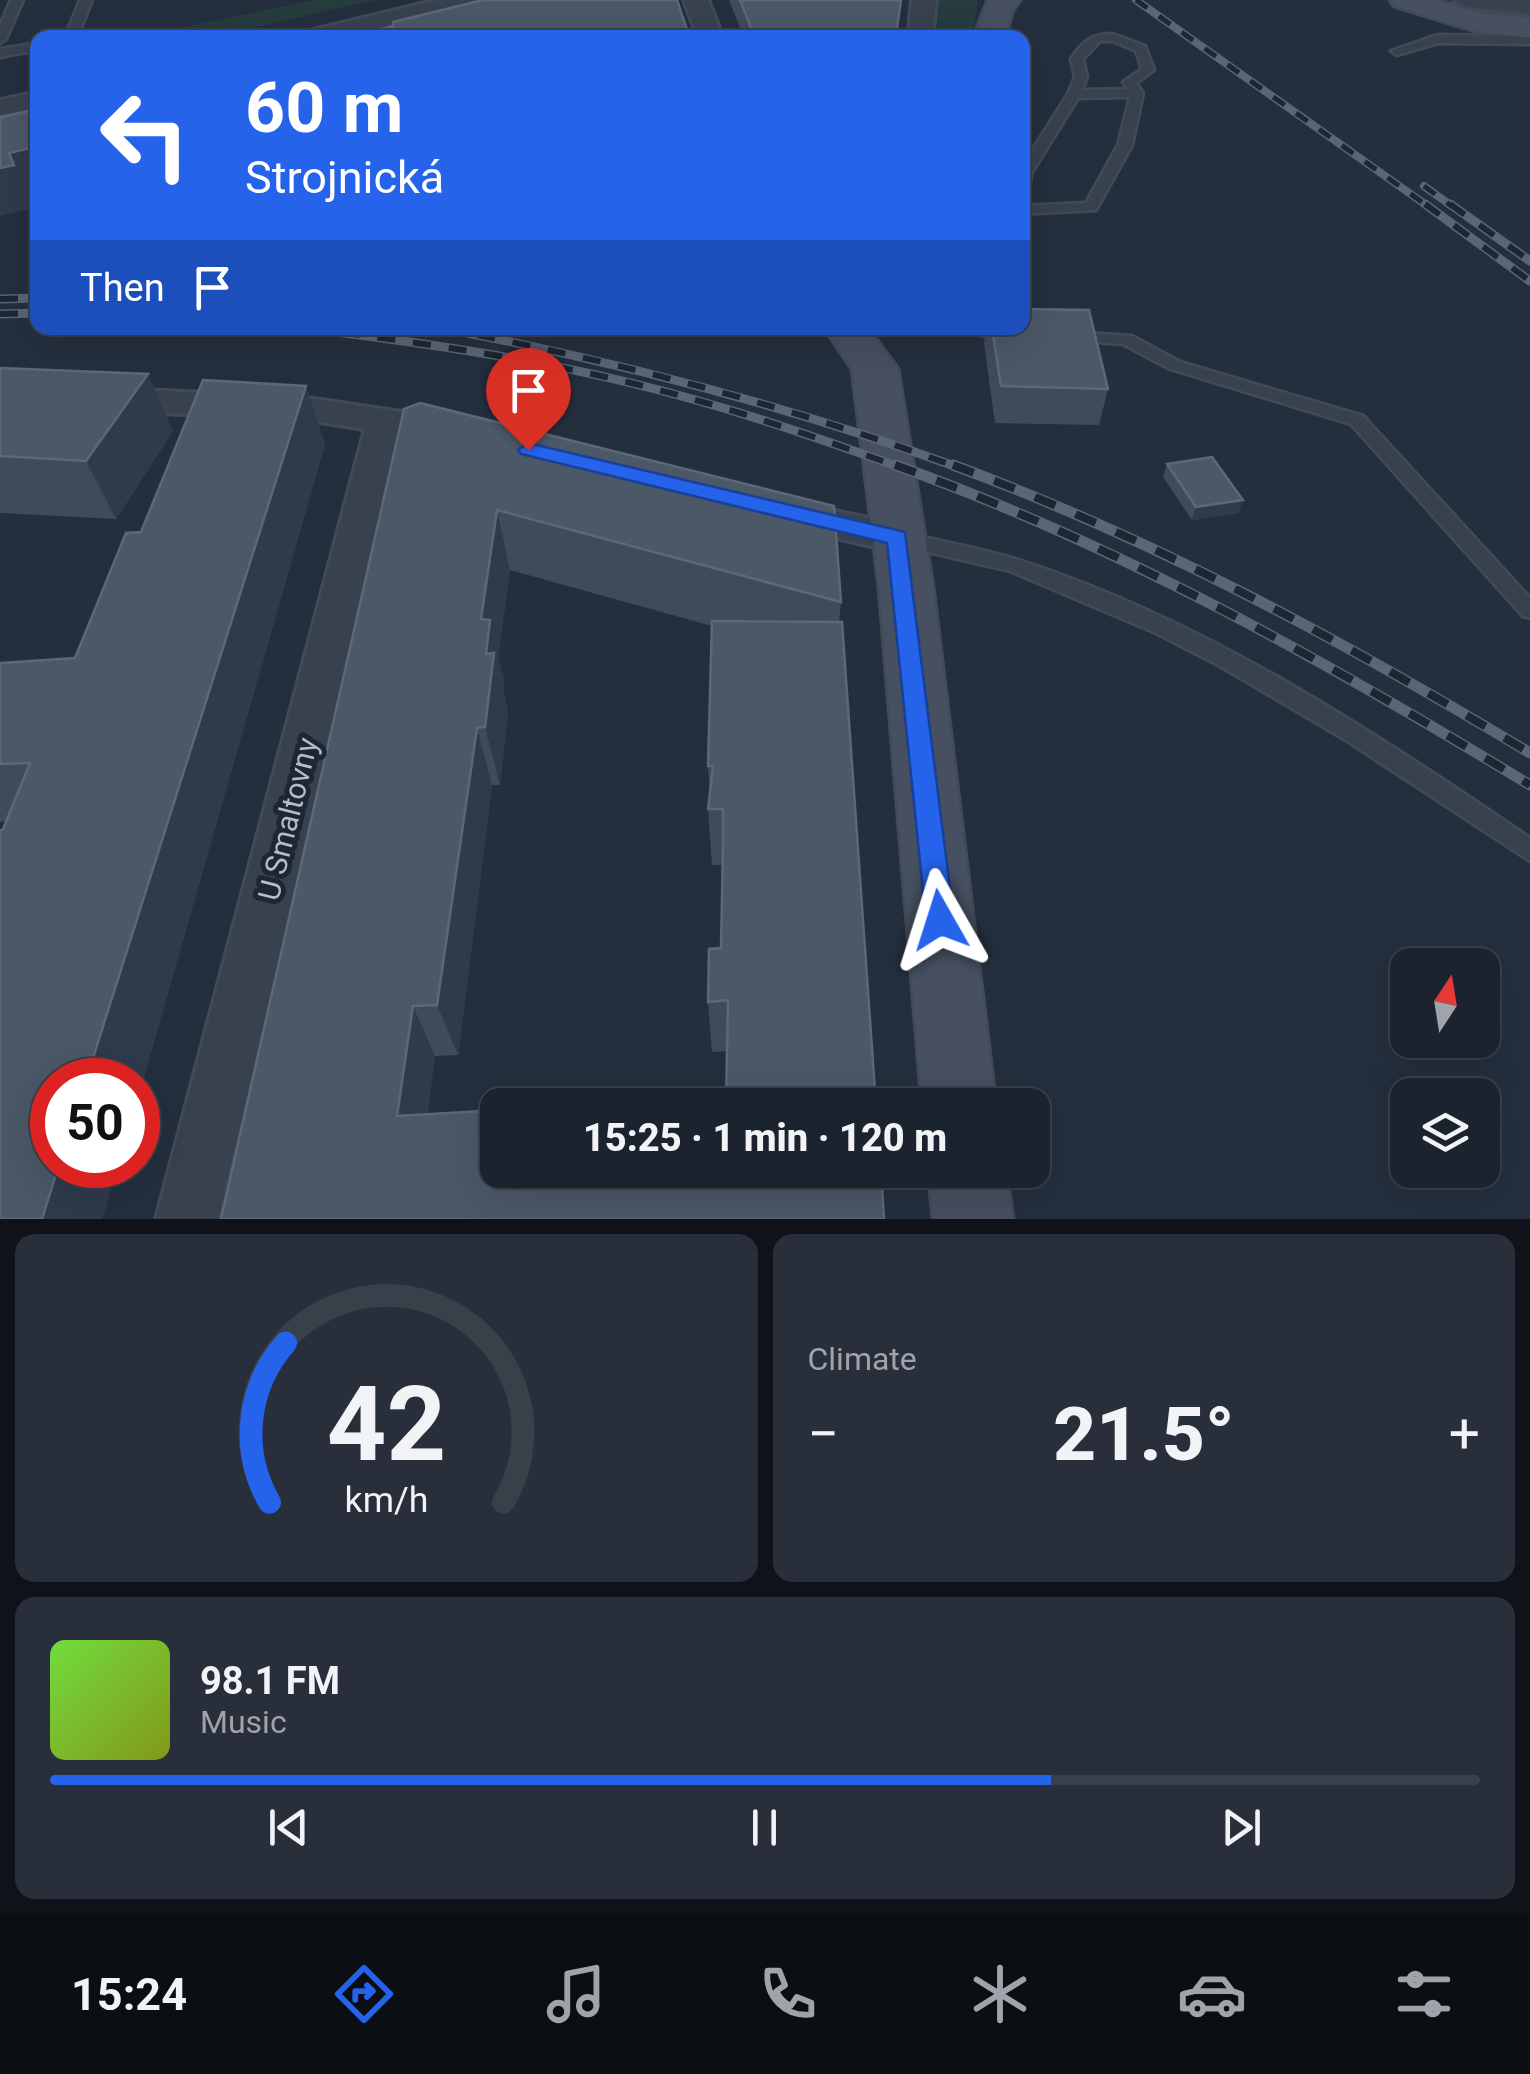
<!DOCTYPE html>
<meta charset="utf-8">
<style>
:root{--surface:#1b232e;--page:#282f3a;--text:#f1f3f6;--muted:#a0a4aa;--line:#39404a;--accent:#2563eb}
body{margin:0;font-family:Roboto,sans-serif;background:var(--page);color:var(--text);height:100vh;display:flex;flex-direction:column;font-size:38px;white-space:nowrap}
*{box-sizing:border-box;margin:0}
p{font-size:32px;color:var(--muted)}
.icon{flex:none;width:55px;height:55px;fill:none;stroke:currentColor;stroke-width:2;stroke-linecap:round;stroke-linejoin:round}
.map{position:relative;height:1219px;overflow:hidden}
.details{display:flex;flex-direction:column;gap:15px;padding:15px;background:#0f1319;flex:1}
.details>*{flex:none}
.guide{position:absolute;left:30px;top:30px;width:1000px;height:305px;border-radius:20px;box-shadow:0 10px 40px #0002,0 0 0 2px var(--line);background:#2563eb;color:#fff;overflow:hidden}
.needle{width:65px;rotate:12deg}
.fabs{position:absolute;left:1390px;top:948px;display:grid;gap:20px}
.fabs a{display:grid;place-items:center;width:110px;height:110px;border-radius:20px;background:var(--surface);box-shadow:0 10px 40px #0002,0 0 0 2px var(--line);font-size:50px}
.speed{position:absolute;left:30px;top:1058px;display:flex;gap:20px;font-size:50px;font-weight:700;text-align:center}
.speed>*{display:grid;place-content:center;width:130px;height:130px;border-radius:50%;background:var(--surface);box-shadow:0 10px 40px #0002,0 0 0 2px var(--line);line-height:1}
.speed .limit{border:15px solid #d22;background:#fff;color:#111}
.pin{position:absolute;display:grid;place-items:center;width:85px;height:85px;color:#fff;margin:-102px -42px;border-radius:50% 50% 50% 0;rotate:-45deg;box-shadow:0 0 10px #0007}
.pin .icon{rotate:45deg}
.me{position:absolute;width:110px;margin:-55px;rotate:354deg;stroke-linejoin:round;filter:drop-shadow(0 0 8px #0008)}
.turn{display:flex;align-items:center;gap:35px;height:210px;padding:0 50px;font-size:45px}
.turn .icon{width:130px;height:130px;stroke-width:2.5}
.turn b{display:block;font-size:70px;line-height:85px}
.then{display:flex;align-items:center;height:95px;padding:0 50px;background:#0003;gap:20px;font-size:38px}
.big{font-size:75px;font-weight:800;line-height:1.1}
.details .widget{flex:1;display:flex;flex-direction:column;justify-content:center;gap:15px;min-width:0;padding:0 35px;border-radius:20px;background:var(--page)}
.details .dial{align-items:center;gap:0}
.dial svg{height:260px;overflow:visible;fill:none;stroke:var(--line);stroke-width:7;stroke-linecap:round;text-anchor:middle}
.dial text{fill:var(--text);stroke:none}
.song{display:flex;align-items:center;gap:30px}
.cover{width:120px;height:120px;border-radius:15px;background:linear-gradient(135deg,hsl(100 70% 55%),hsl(70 70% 35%))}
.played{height:10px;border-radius:5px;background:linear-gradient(90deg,var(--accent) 70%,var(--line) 70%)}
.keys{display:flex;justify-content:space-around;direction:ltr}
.heat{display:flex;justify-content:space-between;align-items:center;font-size:55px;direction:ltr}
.details .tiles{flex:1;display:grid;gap:15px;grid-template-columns:1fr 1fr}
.widget:last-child{grid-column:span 2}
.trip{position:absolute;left:480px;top:1088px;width:570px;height:100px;border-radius:20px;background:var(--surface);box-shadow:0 10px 40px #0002,0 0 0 2px var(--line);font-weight:800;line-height:100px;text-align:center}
.dock{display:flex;height:160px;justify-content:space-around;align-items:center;background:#0b0e12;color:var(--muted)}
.dock .icon{width:70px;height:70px}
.dock .current{color:var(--accent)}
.dock b{font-size:45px;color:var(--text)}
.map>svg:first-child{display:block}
.green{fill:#263c3f}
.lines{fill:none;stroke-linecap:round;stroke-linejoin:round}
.lane-casing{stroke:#414a57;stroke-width:5}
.street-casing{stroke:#414a57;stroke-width:6}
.secondary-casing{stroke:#414a57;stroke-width:5}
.lane{fill:#38414e;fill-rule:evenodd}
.street{fill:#38414e;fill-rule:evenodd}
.secondary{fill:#465061;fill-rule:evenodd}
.tram{stroke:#5a6575;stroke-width:2.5}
.rail-far2-casing{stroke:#5a6575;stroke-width:8}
.rail-far1-casing{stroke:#5a6575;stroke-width:9}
.rail-casing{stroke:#5a6575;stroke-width:11}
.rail-far2{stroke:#1d2633;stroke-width:5;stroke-dasharray:14;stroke-linecap:butt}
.rail-far1{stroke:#1d2633;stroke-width:6;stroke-dasharray:18;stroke-linecap:butt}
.rail{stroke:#1d2633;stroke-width:8;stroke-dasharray:22;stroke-linecap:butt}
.wall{fill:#3f4b5c}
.shaded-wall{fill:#2f3b4b}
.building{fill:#4b5868;stroke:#5c6777;stroke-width:2.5}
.route{fill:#2563eb;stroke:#184099;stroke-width:2.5}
.labels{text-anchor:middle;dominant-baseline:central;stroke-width:10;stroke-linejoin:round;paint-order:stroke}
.street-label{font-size:30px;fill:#b4bcc9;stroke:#1d2633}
</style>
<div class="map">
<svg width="1530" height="1219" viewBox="0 0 1530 1219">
<rect width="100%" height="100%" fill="#242f3e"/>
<path class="green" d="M313 0H375L213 37H138Z
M932 0H978L972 37 928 38Z"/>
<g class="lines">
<g class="lane-casing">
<path id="lane" d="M11 0H23L6 39 0 43V26Z
M80 0H92L77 38H65Z
M1113 34 1145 46 1154 70 1136 83 1143 93 1132 145 1096 210 1022 214V206L1086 203 1118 145 1130 97 1078 98 1031 174 1029 188 1022 192V166L1068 94 1075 77 1071 59C1082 42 1092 33 1113 34ZM1100 41H1113L1136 51 1142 69 1123 82 1128 89 1082 90 1087 77 1083 59Z
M1437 35 1530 36V44L1438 43 1397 55 1391 51Z
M38 43V50L0 57V49Z
M962 328H1007L1021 333C1008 341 975 336 962 328Z
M1072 332 1132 336 1180 362 1363 416 1530 598V618L1523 616 1351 424 1168 368 1123 344 1066 340V334Z
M901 532C943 542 986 549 1028 563 1209 623 1373 731 1530 838V861L1344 739 1220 666 1156 633 1010 571 894 544 892 539Z"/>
</g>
<g class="street-casing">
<path id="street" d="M437 0H479L475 5 342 38H298L301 33Z
M684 0H708L723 38H698Z
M912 0H936L932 38H908Z
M1454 0H1530V14L1466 7Z
M38 92V108L0 116V100Z
M0 383 307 398 457 420 470 424 475 432 470 440 457 444 402 435 218 1219H156L365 429 307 420 0 405Z
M778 499 897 524 911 528 917 538 911 548 897 552 764 521 758 512 764 503Z"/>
</g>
<g class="secondary-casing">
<path id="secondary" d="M988 0H1020L1013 10 1005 38H973Z
M1390 0H1437L1478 13 1530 18V38L1475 31 1394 6Z
M824 328H868L898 369 933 587 996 1105H922L879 587 852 369Z
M928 1170H1006L1013 1219H933Z"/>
</g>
<use href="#lane" class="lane"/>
<use href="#street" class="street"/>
<use href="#secondary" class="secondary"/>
<path class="tram" d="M344 38 418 20"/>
<g class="rail-far2-casing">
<path id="rail-far2" d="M1136 0 1429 207
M1424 186 1453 207"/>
</g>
<g class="rail-far1-casing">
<path id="rail-far1" d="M1425 204 1530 281
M1450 204 1530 261
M0 299 38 298
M0 314 38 313
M306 328C415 342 524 357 631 383 723 405 813 436 902 468
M442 328C619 362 790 406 960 468"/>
</g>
<g class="rail-casing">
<path id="rail" d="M895 465C1120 545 1327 662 1530 785
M953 465C1156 540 1345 642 1530 753"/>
</g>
<use href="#rail-far2" class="rail-far2"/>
<use href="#rail-far1" class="rail-far1"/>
<use href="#rail" class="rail"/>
</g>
<path class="wall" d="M729 0H902L897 38H744Z
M986 328H1022L1108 389 1099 425 995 423 984 344Z
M0 368 173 431 116 519 0 513Z
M420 403 841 602 839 622 727 1051 712 1052 708 1002 721 948 723 865H712L708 809 710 796 708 766 712 626 510 570 498 656 504 679 503 689 508 712 500 785H492L458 1055 435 1056 221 1219Z
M325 444 138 1097V1080L52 1165H118L102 1219H0L3 829 6 821 0 822V663L75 658 141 532Z
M1167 464 1243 500 1238 513 1192 520 1163 477Z"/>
<path class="shaded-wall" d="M901 0H902L897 38H896Z
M38 146V194L29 196 33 208 0 216V168L9 153Z
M148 374 173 431 116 519 86 461Z
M306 386 325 444 138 1097V1080H86Z
M1243 500 1238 513 1192 520 1196 507Z
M497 510 510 570 498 656 504 679 503 689 508 712 500 785 485 727 486 654 481 619Z
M477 728 492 785 458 1055 437 1005Z
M413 1006 435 1056 422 1162 397 1116Z
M59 1165H118L102 1219H42Z"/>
<path class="building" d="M483 0H677L690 38H393V22Z
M740 0H901L896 35 796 29 799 38H755Z
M38 109V146L9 153 14 165 0 168V117Z
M1022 309 1089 310 1108 389 1001 386 992 328H1022Z
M0 368 148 374 86 461 0 456Z
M203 380 306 386 86 1080H52V1165H59L42 1219H0V831L3 829 30 763 0 764V663L75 658 126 533 141 532Z
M420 403 834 506 841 602 497 510 481 619 490 620 486 654 494 653 485 727 477 728 437 1005 413 1006 397 1116 498 1110V1170H881L884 1219H221L404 409Z
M1212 457 1243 500 1196 507 1167 464Z
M712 621 842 622 876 1105H726L728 1000 708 1002 709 949 721 948 723 846V809H708L713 766H708Z"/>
<path class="route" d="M528 443 905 532 954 920 950 929 940 933 930 929 926 920 887 543 521 454 518 450Z"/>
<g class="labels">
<g class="street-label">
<text transform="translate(288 819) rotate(-76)">U Smaltovny</text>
</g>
</g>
</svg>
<div class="fabs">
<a><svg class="needle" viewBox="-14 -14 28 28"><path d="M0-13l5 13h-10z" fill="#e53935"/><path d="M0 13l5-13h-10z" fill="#a0a4aa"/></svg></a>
<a><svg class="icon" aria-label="layers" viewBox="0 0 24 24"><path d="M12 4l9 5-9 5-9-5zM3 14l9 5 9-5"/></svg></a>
</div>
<div class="speed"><div class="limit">50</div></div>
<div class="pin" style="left:528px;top:450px;background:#d93025"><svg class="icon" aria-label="arrive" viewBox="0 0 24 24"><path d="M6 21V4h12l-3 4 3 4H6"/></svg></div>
<svg class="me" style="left:940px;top:920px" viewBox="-20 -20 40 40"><path d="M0-17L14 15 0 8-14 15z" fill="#2563eb" stroke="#fff" stroke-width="4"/></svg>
<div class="trip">15:25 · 1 min · 120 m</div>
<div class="guide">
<div class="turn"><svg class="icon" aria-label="left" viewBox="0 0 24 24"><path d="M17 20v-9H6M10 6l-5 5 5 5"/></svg><div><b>60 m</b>Strojnická</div></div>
<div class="then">Then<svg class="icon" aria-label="arrive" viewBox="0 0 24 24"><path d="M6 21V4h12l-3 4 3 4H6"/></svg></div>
</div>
</div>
<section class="details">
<div class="tiles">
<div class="widget dial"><svg viewBox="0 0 100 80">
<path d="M14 69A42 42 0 1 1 86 69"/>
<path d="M14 69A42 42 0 0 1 19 20" stroke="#2563eb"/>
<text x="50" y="56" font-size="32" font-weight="700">42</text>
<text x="50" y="72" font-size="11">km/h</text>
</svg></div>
<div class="widget"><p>Climate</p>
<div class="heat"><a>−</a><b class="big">21.5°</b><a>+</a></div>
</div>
<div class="widget">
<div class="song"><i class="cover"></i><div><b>98.1 FM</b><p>Music</p></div></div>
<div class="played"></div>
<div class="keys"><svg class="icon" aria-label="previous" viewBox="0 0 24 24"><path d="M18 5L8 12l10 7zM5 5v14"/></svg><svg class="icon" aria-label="pause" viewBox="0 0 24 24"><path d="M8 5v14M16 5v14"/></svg><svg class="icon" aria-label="next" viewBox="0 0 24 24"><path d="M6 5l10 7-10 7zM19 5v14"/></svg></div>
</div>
</div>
</section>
<nav class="dock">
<b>15:24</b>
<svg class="icon current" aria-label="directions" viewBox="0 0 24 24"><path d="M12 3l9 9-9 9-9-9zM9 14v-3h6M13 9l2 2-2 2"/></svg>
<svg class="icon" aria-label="music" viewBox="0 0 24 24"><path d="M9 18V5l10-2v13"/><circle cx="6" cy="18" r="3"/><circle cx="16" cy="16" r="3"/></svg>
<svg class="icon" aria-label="phone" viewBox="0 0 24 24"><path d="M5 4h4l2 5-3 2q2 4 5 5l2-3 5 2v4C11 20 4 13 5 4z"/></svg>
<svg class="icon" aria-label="climate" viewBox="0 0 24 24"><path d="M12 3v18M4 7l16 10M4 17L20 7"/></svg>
<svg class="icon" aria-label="car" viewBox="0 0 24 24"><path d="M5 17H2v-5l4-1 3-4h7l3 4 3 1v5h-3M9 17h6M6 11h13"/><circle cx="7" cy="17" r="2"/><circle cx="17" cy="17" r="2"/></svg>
<svg class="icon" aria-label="filters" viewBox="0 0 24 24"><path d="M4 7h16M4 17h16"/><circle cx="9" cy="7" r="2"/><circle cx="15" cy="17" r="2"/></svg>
</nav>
